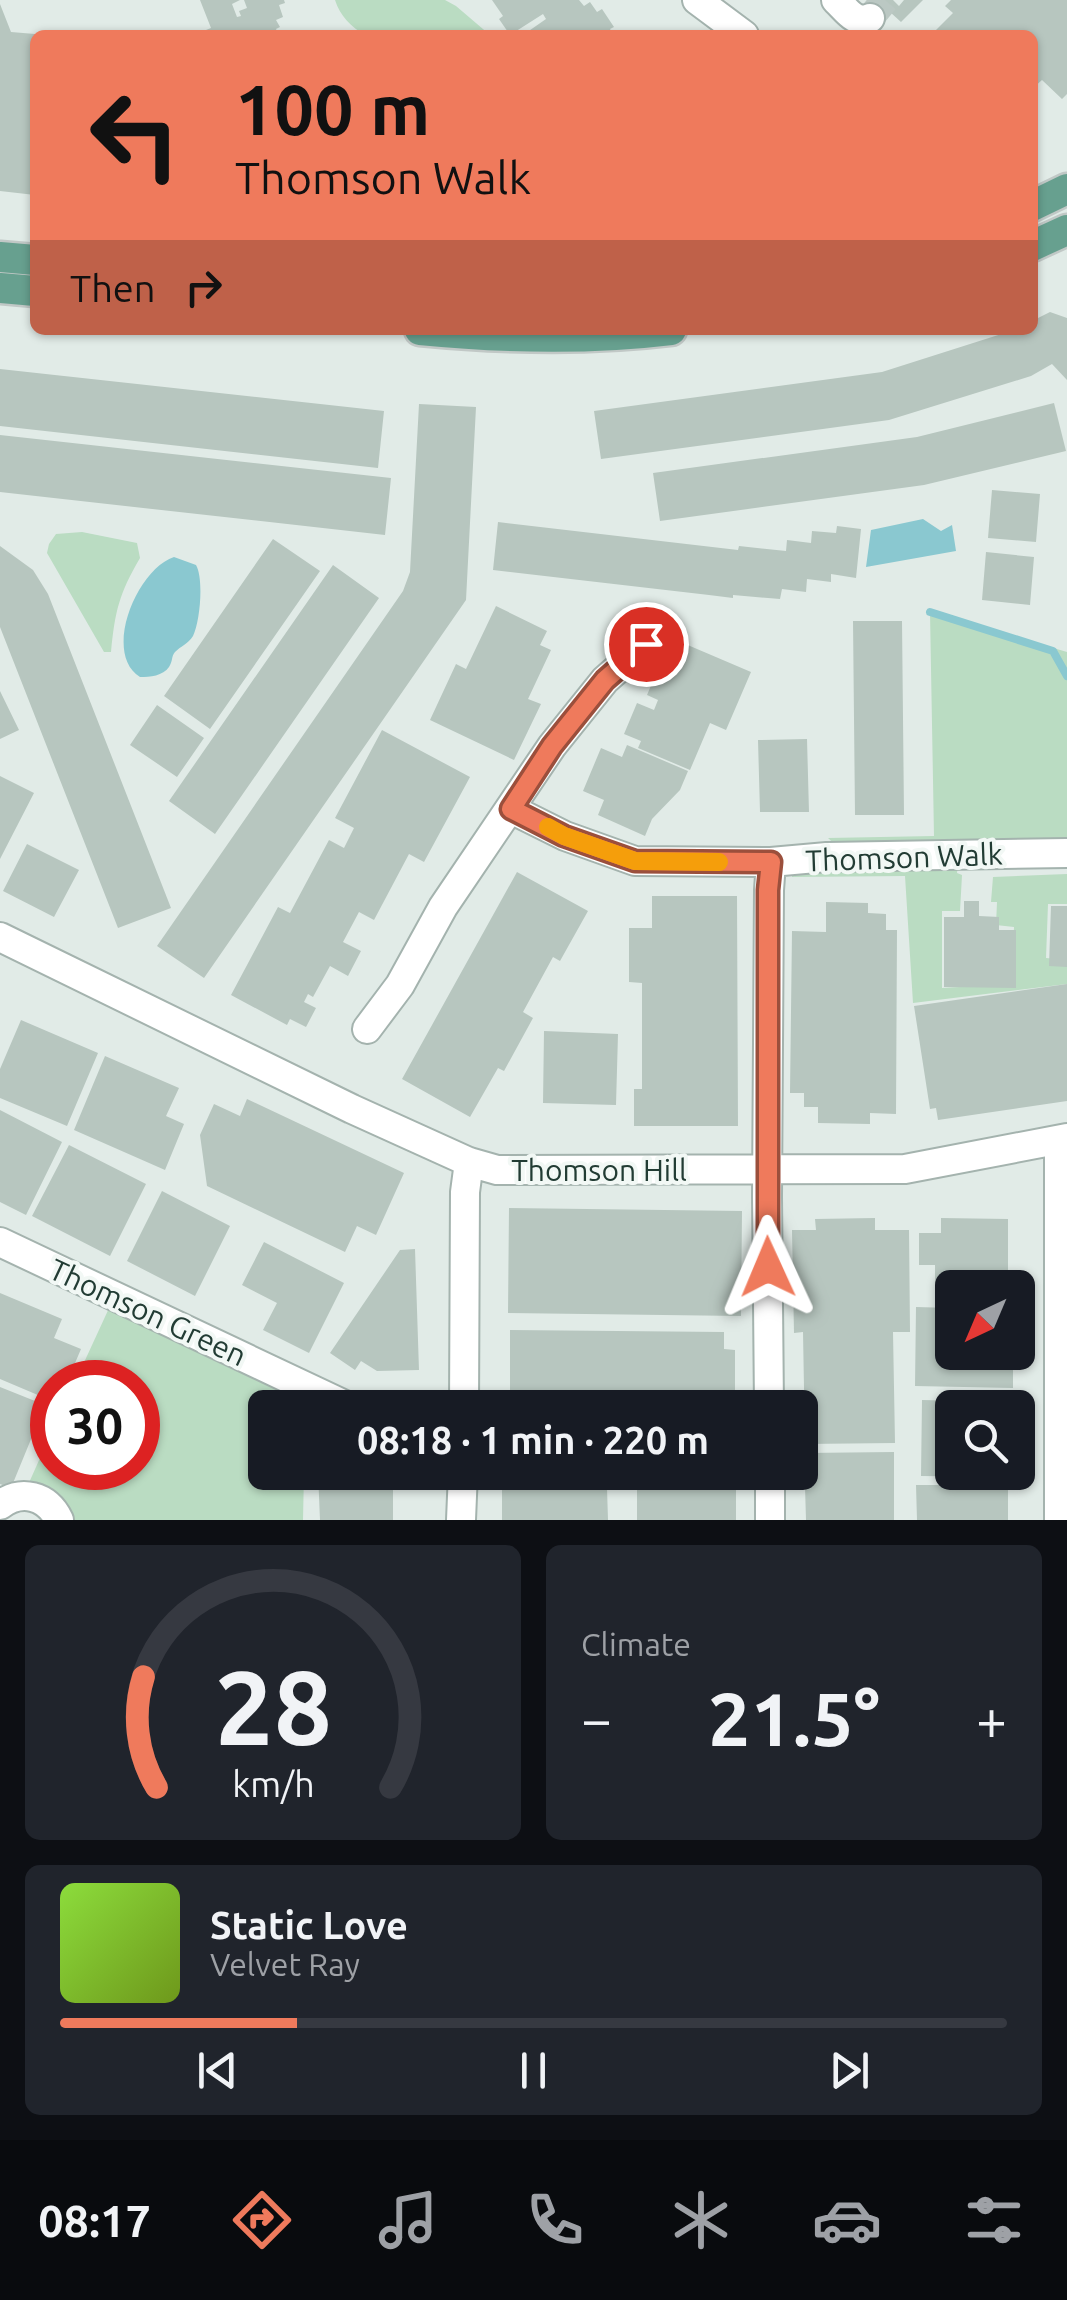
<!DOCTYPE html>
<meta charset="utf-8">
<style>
:root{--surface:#171b24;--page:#20242c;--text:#f1f3f6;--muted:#9ea1a6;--line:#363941;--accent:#ef7a5c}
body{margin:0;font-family:Ubuntu,sans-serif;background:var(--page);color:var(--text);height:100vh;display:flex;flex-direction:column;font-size:38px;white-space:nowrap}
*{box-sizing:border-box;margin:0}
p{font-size:32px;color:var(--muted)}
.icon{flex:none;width:55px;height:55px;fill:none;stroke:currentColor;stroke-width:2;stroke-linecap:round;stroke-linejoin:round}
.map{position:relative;height:1520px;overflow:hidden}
.drawer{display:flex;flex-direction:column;gap:25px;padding:25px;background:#0d0f14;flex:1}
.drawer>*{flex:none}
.banner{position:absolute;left:30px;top:30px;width:1008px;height:305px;border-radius:15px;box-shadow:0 2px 8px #0004;background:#ef7a5c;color:#111;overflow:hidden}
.needle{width:65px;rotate:224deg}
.tools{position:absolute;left:935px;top:1270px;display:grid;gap:20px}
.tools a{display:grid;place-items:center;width:100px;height:100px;border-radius:15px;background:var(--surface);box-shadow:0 2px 8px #0004;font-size:50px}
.speed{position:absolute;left:30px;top:1360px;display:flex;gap:20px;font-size:50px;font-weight:700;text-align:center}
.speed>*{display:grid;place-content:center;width:130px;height:130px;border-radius:50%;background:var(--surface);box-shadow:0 2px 8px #0004;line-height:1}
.speed .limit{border:15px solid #d22;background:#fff;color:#111}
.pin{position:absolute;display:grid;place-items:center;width:85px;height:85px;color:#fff;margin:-42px;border:5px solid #fff;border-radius:50%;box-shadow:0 2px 10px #0007}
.me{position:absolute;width:110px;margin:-55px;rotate:359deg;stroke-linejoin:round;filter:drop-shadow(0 0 8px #0008)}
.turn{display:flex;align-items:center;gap:35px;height:210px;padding:0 40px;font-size:45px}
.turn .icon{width:130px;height:130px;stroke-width:2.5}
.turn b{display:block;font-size:70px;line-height:85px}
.then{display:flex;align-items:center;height:95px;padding:0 40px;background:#0003;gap:20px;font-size:38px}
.big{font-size:75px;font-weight:700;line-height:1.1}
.drawer .widget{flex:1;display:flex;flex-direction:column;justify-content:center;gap:15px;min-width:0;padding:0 35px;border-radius:15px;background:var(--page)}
.drawer .dial{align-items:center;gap:0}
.dial svg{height:260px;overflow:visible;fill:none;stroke:var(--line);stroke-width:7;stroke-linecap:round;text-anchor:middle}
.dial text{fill:var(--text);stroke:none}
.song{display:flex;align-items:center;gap:30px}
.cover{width:120px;height:120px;border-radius:15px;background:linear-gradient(135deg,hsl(90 70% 55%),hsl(80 70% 35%))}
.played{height:10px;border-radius:5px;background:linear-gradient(90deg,var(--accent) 25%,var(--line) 25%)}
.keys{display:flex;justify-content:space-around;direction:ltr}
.heat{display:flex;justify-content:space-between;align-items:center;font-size:55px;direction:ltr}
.drawer .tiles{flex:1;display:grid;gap:25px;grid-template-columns:1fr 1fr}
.widget:last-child{grid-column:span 2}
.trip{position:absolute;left:248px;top:1390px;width:570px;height:100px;border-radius:15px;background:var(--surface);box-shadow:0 2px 8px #0004;font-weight:700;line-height:100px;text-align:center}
.menu{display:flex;height:160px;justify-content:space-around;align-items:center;background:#090b0e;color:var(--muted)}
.menu .icon{width:70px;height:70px}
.menu .active{color:var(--accent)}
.menu b{font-size:45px;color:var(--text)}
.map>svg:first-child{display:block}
.green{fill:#badcc2}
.water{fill:#8ac8d0}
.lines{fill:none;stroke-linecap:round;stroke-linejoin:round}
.stream{stroke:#8ac8d0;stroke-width:8}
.building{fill:#b7c6bf}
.minor-tunnel{stroke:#bbc8c3;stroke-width:28;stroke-dasharray:28 14;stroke-linecap:butt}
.minor-casing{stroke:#a4b3ae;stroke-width:32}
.major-casing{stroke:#c1c8c6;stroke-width:35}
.minor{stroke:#fff;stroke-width:28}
.major{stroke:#67a08f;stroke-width:30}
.route-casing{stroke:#9b4f3c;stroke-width:25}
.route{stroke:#ef7a5c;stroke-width:18}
.slow{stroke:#f59e0b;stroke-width:18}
.labels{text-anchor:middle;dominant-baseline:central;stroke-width:8;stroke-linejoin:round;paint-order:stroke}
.street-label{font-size:30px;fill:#223c34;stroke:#f2f8f5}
</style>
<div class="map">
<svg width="1067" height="1520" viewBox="0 0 1067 1520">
<rect width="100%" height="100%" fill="#e1ebe7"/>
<path class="green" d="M335 0H445L456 6 490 35H364C351 26 340 16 335 0Z
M82 532 137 543 140 558C119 594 115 611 111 652H104L47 553 49 544 56 534Z
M930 612 1067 652V843L842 851 828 838 934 836Z
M958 864 957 873 962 875 960 911H942V988L1012 984 1014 927 996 925 997 902H991L993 877 1067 874V904H1048L1046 958 1067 960V984L913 1003 905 876 792 877V865Z
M116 1293 307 1381 306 1407 265 1408V1472L304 1473 303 1520H72L28 1485 52 1431V1468H138V1382H75Z"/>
<path class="water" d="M923 519 941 531 952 525 956 551 866 567 871 530Z
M174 557 196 565C204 579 200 622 193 636 188 644 181 646 175 652 171 657 173 661 169 667 163 676 150 677 140 677 102 653 137 569 174 557Z"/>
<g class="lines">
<path class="stream" d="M930 612 1053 651 1067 676"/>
</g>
<path class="building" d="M200 0H240L232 4 237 17 241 16 239 11 247 8 244 0H284L285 3 279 5 283 17 276 20 280 27 276 29 279 35H208L206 30 211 28Z
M492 0H579L584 6 590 2 597 12 602 9 614 27 610 29 614 35H523L546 19 543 14 510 35 499 19 503 16Z
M871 0H893L899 6 904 0H923L901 22 890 12 878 25 862 10Z
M951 0H1067V94L1062 99 1042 80 1032 89V35H1005L1003 33 1000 35H931L953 13 945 6Z
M0 4 11 32 35 34V195L0 191Z
M1050 312 1067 318V380L1052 364 1031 376 889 420 601 459 594 411 882 372 1014 330H1032V321Z
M0 369 384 411 378 468 0 426Z
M1054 403 1066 451 924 485 660 521 653 473 917 437Z
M419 404 476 407 466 600 204 978 157 946 403 591 410 572Z
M0 435 391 478 385 535 0 492Z
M992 490 1040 494 1036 542 988 538Z
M498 522 738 550 739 546 786 551 787 540 811 543 812 531 836 533 837 526 861 529 856 578 831 574V582L807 579 806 592 782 589 780 599 733 595V598L709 595 493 570Z
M273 539 320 571 210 729 164 696Z
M0 546 33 570 48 594 171 908 118 928 0 627Z
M986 552 1034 557 1030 605 982 600Z
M333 565 379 598 215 834 169 801Z
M496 606 547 631 540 645 551 650 528 699 541 704 514 760 430 720 456 664 466 669Z
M853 621H902L904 815H855Z
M683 643 751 672 726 730 710 723 690 770 638 748 641 741 624 734 637 703 654 710 658 700 647 695 664 655 675 660Z
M0 691 19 730 0 739Z
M157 705 204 738 177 777 130 745Z
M382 730 470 777 424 862 409 854 374 920 359 912 343 942 361 951 348 976 330 966 313 997 308 994 304 1002 316 1008 306 1027 290 1019 287 1025 231 995 278 907 290 913 329 840 344 848 354 828 335 818Z
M807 739 809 812H760L758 740Z
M627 745 688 771 680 790 652 819 645 836 598 815 604 800 583 791 601 748 622 757Z
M0 776 34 793 0 859Z
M27 844 79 870 54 917 3 891Z
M517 872 588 911 560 961 553 957 523 1012 533 1018 504 1071 498 1068 470 1117 402 1079Z
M652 896H737L738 1126H634V1089H642V983L629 982V928H652Z
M964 901H979V916L999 917V930H1016V988L944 987V917H964Z
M826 902 868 903V913L886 914V930H897L896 1114 870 1113V1124L818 1123V1107H804V1093H790L792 931 826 932Z
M1051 906H1067V967L1049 966Z
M1067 984V1101L938 1120 936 1108 930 1109 914 1006Z
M21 1020 98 1053 67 1126 0 1098V1069Z
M544 1031 618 1034 616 1105 543 1103Z
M105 1056 179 1088 166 1116 184 1124 165 1170 74 1130Z
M247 1099 404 1173 376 1235 357 1226 345 1252 207 1186 200 1135 214 1104 240 1116Z
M0 1110 62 1142 26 1215 0 1202Z
M69 1145 146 1184 110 1256 32 1216Z
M162 1191 230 1226 195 1296 127 1261Z
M509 1208 742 1211 741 1316 508 1313Z
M875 1218V1230H909L910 1332H893L895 1443 805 1444 803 1332 794 1333 792 1230H816L815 1219Z
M941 1218 1008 1219V1288H952V1299H935V1265H919V1233H941Z
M264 1242 344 1283 309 1353 263 1330 277 1303 242 1285Z
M415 1249 419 1370 377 1371 361 1361 355 1370 330 1353 400 1250Z
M0 1293 62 1319 54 1338 81 1349 67 1382H52V1401L0 1379Z
M916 1307 952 1308V1352H1013V1388L915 1386Z
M510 1330 724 1332V1349L735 1350V1408H510Z
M0 1387 45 1405 11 1488 0 1484Z
M922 1400 1012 1402V1408H952V1472H998V1477L921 1476Z
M894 1452V1520H806L804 1453Z
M318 1472H391L393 1475V1520H320Z
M916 1485H1008V1520H917Z
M607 1488 608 1520H502V1489Z
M637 1488 736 1489V1520H637Z"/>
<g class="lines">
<path class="minor-tunnel" d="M870 18 885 0"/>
<g class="minor-casing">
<path id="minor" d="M697 0 744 35
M836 0C846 9 855 25 870 18
M511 809 565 836 635 861 771 862 827 857 1067 853
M0 937 352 1109 469 1162 497 1170 905 1169 1067 1138
M367 1029 400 985 443 907 552 746 605 680 646 644
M1059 1140V1520
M0 1242 351 1408
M464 1408 465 1192 469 1162
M769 1408 767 1197 769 890 771 862
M770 1472V1520
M0 1505C21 1489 47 1495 59 1520
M461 1520 463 1472"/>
</g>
<g class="major-casing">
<path id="major" d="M1032 206 1067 189
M1032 246 1067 230
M0 257 35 260
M0 288 35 291
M420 330C503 338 589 340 671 330"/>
</g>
<use href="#minor" class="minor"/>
<use href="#major" class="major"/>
</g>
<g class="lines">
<g class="route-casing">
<path id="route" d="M646 644 605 680 552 746 511 809 564 836 635 861 771 862 768 890V1267"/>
</g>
<use href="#route" class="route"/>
<path class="slow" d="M548 827 564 836 635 861 719 862"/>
</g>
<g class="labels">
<g class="street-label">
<text transform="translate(904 857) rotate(-2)">Thomson Walk</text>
<text x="599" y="1170">Thomson Hill</text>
<text transform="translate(148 1312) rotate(25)">Thomson Green</text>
</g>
</g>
</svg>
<div class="tools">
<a><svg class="needle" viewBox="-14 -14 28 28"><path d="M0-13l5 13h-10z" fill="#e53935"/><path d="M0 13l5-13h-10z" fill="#9ea1a6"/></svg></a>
<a><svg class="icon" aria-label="search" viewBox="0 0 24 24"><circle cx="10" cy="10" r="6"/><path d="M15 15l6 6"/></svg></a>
</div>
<div class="speed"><div class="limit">30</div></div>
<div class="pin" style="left:646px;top:644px;background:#d93025"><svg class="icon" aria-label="arrive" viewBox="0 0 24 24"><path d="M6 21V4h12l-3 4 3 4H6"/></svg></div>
<svg class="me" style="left:768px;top:1267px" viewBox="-20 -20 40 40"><path d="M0-17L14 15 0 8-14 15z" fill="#ef7a5c" stroke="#fff" stroke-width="4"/></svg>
<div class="trip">08:18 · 1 min · 220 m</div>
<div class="banner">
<div class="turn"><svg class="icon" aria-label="left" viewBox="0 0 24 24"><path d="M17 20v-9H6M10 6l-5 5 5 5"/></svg><div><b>100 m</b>Thomson Walk</div></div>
<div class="then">Then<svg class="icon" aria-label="right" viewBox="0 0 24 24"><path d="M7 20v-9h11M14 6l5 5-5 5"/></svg></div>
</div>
</div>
<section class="drawer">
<div class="tiles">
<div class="widget dial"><svg viewBox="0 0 100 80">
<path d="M14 69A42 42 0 1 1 86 69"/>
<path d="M14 69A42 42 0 0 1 10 35" stroke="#ef7a5c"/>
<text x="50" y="56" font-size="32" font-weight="700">28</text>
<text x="50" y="72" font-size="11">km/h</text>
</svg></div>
<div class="widget"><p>Climate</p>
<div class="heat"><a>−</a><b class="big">21.5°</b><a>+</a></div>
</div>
<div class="widget">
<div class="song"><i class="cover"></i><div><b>Static Love</b><p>Velvet Ray</p></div></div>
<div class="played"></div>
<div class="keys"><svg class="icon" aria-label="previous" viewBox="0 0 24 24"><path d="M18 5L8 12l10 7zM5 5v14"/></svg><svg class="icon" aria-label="pause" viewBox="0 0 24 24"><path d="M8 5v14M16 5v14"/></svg><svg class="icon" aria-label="next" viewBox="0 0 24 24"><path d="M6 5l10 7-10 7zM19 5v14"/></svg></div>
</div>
</div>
</section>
<nav class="menu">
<b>08:17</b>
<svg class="icon active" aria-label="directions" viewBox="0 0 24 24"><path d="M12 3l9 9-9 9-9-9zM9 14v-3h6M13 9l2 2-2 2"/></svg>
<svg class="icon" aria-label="music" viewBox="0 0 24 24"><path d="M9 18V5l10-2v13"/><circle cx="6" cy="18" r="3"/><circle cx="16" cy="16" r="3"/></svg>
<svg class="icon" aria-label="phone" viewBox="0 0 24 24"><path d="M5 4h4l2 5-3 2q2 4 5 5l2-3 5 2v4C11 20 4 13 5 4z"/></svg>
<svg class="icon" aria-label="climate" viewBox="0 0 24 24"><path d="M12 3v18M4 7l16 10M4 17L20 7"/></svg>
<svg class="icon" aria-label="car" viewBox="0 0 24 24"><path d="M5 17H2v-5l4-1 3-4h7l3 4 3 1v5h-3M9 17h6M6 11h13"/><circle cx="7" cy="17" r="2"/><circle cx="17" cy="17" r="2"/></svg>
<svg class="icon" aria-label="filters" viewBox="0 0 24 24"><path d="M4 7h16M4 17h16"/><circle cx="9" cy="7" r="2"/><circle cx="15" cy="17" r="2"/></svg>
</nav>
